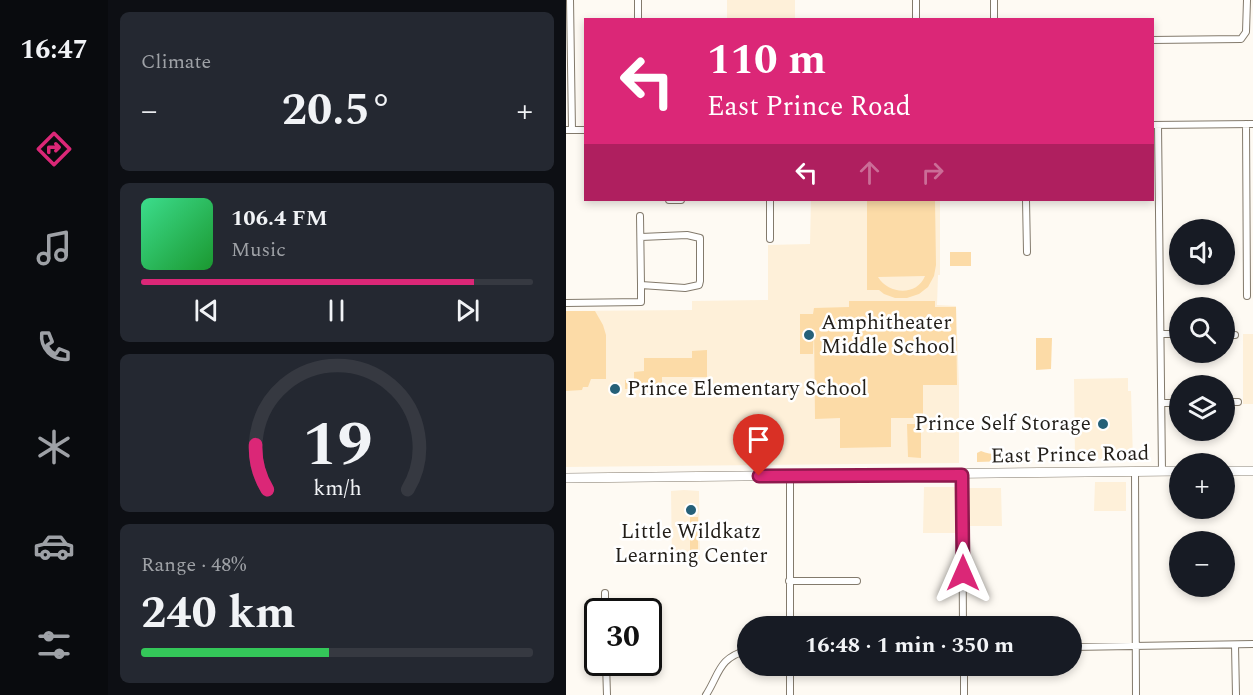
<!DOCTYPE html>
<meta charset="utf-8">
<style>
:root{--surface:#171b24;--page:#242831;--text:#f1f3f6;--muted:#9ea1a6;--line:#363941;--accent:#db2777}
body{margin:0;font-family:Spectral,serif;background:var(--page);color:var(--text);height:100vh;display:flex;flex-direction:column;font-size:22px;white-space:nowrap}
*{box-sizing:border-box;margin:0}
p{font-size:20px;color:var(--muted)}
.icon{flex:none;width:33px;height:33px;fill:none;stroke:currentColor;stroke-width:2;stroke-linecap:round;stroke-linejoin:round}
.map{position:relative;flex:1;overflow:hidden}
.sheet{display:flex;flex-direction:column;gap:12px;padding:12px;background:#0d0f14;width:458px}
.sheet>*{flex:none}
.banner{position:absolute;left:18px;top:18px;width:570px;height:183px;border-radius:0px;box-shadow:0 3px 9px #0003;background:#db2777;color:#fff;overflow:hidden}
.buttons{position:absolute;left:603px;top:219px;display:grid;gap:12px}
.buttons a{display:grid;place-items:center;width:66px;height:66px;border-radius:50%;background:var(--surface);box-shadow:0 3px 9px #0003;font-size:30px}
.speed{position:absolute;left:18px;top:598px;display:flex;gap:12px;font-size:30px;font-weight:700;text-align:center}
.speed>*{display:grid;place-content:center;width:78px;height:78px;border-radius:50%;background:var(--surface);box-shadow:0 3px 9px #0003;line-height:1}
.speed .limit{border:3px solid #111;border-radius:9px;background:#fff;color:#111}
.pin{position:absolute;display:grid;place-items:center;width:51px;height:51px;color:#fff;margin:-62px -26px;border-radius:50% 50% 50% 0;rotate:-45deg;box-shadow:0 0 6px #0007}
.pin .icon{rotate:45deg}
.me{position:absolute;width:66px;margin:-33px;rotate:0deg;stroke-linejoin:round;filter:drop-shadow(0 0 4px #0008)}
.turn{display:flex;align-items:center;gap:21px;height:126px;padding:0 24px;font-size:27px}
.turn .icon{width:78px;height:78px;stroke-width:2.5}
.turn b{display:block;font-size:42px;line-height:51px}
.lanes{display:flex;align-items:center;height:57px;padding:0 24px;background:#0003;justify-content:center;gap:30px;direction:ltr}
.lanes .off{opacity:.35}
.big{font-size:45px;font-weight:700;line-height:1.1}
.sheet .card{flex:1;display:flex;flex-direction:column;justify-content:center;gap:9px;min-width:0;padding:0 21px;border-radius:9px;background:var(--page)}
.sheet .dial{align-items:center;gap:0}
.dial svg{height:156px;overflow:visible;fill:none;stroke:var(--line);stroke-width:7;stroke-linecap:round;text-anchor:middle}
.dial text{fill:var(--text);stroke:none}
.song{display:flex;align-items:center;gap:18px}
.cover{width:72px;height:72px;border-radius:9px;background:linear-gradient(135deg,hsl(150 70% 55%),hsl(130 70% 35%))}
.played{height:6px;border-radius:3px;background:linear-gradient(90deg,var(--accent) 85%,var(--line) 85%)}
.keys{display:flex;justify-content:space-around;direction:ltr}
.heat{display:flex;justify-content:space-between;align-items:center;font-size:33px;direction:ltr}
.charge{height:9px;border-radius:4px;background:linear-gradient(90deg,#34c759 48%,var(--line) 0)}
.trip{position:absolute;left:171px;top:616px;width:345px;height:60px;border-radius:30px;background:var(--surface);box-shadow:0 3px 9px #0003;font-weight:700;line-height:60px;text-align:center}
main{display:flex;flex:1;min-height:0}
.dock{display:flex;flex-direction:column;width:108px;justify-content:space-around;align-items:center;background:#090b0e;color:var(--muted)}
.dock .icon{width:42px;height:42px}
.dock .active{color:var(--accent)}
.dock b{font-size:27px;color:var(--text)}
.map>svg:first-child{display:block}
.built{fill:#fef0d9}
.green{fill:#fcdba7;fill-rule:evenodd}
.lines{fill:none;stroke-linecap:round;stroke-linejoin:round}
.minor-casing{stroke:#837a6c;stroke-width:8}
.secondary-casing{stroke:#837a6c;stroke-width:10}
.minor{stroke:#fff;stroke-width:6}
.secondary{stroke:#fff;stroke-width:9}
.route-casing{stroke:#8e194d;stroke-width:15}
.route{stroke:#db2777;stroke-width:10}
.poi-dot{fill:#256078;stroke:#fff;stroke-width:2}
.labels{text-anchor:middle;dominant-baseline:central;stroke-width:5;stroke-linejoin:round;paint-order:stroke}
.poi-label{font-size:21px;fill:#221e19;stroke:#fff;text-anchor:start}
.street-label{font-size:21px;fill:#221e19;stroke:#fff}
</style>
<main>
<nav class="dock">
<b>16:47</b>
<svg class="icon active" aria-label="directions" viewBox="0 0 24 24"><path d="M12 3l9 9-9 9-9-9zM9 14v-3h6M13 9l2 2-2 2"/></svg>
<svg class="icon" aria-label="music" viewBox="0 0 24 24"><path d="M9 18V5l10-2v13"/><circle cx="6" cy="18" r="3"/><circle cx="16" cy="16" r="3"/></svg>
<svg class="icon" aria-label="phone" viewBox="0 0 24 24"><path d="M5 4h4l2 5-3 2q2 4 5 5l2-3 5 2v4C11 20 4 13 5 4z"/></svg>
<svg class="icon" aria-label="climate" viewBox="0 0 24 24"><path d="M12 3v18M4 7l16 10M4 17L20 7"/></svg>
<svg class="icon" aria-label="car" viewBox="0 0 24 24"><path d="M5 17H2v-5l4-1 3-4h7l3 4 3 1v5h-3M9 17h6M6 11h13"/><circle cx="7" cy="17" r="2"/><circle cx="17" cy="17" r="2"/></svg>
<svg class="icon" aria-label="filters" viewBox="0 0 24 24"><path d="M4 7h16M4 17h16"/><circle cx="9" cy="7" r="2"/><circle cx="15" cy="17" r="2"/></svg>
</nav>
<section class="sheet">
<div class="card"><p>Climate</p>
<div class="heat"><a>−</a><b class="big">20.5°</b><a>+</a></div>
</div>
<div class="card">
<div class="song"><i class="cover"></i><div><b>106.4 FM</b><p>Music</p></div></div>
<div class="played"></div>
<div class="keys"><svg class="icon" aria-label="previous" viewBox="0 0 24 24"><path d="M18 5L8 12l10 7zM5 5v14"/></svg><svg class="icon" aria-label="pause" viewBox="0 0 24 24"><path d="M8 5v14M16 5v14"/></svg><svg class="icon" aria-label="next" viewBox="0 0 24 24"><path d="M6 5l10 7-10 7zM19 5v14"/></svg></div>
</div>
<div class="card dial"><svg viewBox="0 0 100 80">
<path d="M14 69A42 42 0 1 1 86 69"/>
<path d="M14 69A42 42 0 0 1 8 46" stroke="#db2777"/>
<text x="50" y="56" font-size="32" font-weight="700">19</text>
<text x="50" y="72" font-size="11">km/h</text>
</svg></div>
<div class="card"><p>Range · 48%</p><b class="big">240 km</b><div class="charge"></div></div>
</section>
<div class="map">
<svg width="688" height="695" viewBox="0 0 688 695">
<rect width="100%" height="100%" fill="#fefaf3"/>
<path class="built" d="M161 0H229V19H161Z
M245 200H374V275H372L371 305 390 306 393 385V463L0 467V311L126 310V301L202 300V245L244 244Z
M677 334H687V404H677Z
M562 378V391H565L567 459H509L508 379Z
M529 482H560V511H528Z
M358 487H392L391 533H357Z
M400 488H435L436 526H401Z
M118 490 133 491 134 563H106L105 491Z"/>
<path class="green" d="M301 200H369L370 265 368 276 362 287 353 294 341 298H329L318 294 313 290H301ZM359 276C351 296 323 295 312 277Z
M384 252H405V266H384Z
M283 301H369V307H390L391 385H357V418H325V447L274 448V418L249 419 248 328 247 354H234V314H247L248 308 283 307Z
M0 311H29L37 325 40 335V379H25L22 387H17L16 390 0 391Z
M470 338H486L485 369 470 370Z
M141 350V377H96V388L59 389V380H68V372L78 371V358H126V351Z
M341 424H355V458L342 457Z
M415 451C426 456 436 453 447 454L444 461 411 462V453Z
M124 517H132V557H124Z"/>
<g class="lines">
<g class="minor-casing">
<path id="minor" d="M4 0 6 130
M72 0V20
M350 0V20
M428 0V20
M586 40 675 39 680 32 681 0
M680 124 681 296
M586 125 688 124
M592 125 596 471
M0 130H20
M103 200H115
M460 200 461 252
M74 216 75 285
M204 239V200
M0 303 75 302V285L119 288 133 285 134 281V238L121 235 75 237
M595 334H614
M658 335H669
M658 402H672
M596 403H614
M569 471 570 695
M396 475 397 627
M224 476V627
M223 581H291
M39 593V612
M669 645 670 695
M506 647 688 644
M40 663 41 695
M224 666V695
M398 666V695
M140 695C154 673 152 658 182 650"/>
</g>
<g class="secondary-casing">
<path id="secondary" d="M658 471H688
M0 478 614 471"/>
</g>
<use href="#minor" class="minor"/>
<use href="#secondary" class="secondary"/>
</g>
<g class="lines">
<g class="route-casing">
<path id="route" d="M193 476 396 475 397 573"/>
</g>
<use href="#route" class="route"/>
</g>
<g class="poi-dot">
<circle cx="243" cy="335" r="6"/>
<circle cx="49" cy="389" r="6"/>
<circle cx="537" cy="424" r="6"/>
<circle cx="125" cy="510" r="6"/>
</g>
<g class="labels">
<g class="poi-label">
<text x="255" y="323">Amphitheater<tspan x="255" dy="24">Middle School</tspan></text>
<text x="61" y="389">Prince Elementary School</text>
<text x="525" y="424" text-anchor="end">Prince Self Storage</text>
<text x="125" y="532" text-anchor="middle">Little Wildkatz<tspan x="125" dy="24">Learning Center</tspan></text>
</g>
<g class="street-label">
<text transform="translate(504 455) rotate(-1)">East Prince Road</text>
</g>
</g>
</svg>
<div class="buttons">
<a><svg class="icon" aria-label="sound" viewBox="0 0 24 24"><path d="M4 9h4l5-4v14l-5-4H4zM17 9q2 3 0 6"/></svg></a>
<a><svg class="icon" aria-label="search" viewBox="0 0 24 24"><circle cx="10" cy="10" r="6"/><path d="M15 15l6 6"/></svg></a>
<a><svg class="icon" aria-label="layers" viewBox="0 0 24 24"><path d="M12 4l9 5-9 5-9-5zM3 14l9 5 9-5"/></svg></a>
<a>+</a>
<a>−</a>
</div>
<div class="speed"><div class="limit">30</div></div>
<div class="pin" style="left:193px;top:476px;background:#d93025"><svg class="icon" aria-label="arrive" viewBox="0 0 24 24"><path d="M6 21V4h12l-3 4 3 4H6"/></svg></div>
<svg class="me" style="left:397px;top:573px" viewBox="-20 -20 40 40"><path d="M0-17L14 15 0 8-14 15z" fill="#db2777" stroke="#fff" stroke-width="4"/></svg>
<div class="trip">16:48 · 1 min · 350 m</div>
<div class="banner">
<div class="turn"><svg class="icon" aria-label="left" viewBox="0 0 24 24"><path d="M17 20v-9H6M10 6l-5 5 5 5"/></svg><div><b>110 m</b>East Prince Road</div></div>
<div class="lanes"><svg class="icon" aria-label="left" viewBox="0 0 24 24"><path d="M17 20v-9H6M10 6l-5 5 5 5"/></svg><svg class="icon off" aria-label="ahead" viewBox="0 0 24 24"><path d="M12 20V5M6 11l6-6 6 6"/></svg><svg class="icon off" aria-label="right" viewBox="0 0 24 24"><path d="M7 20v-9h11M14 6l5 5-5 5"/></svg></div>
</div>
</div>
</main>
